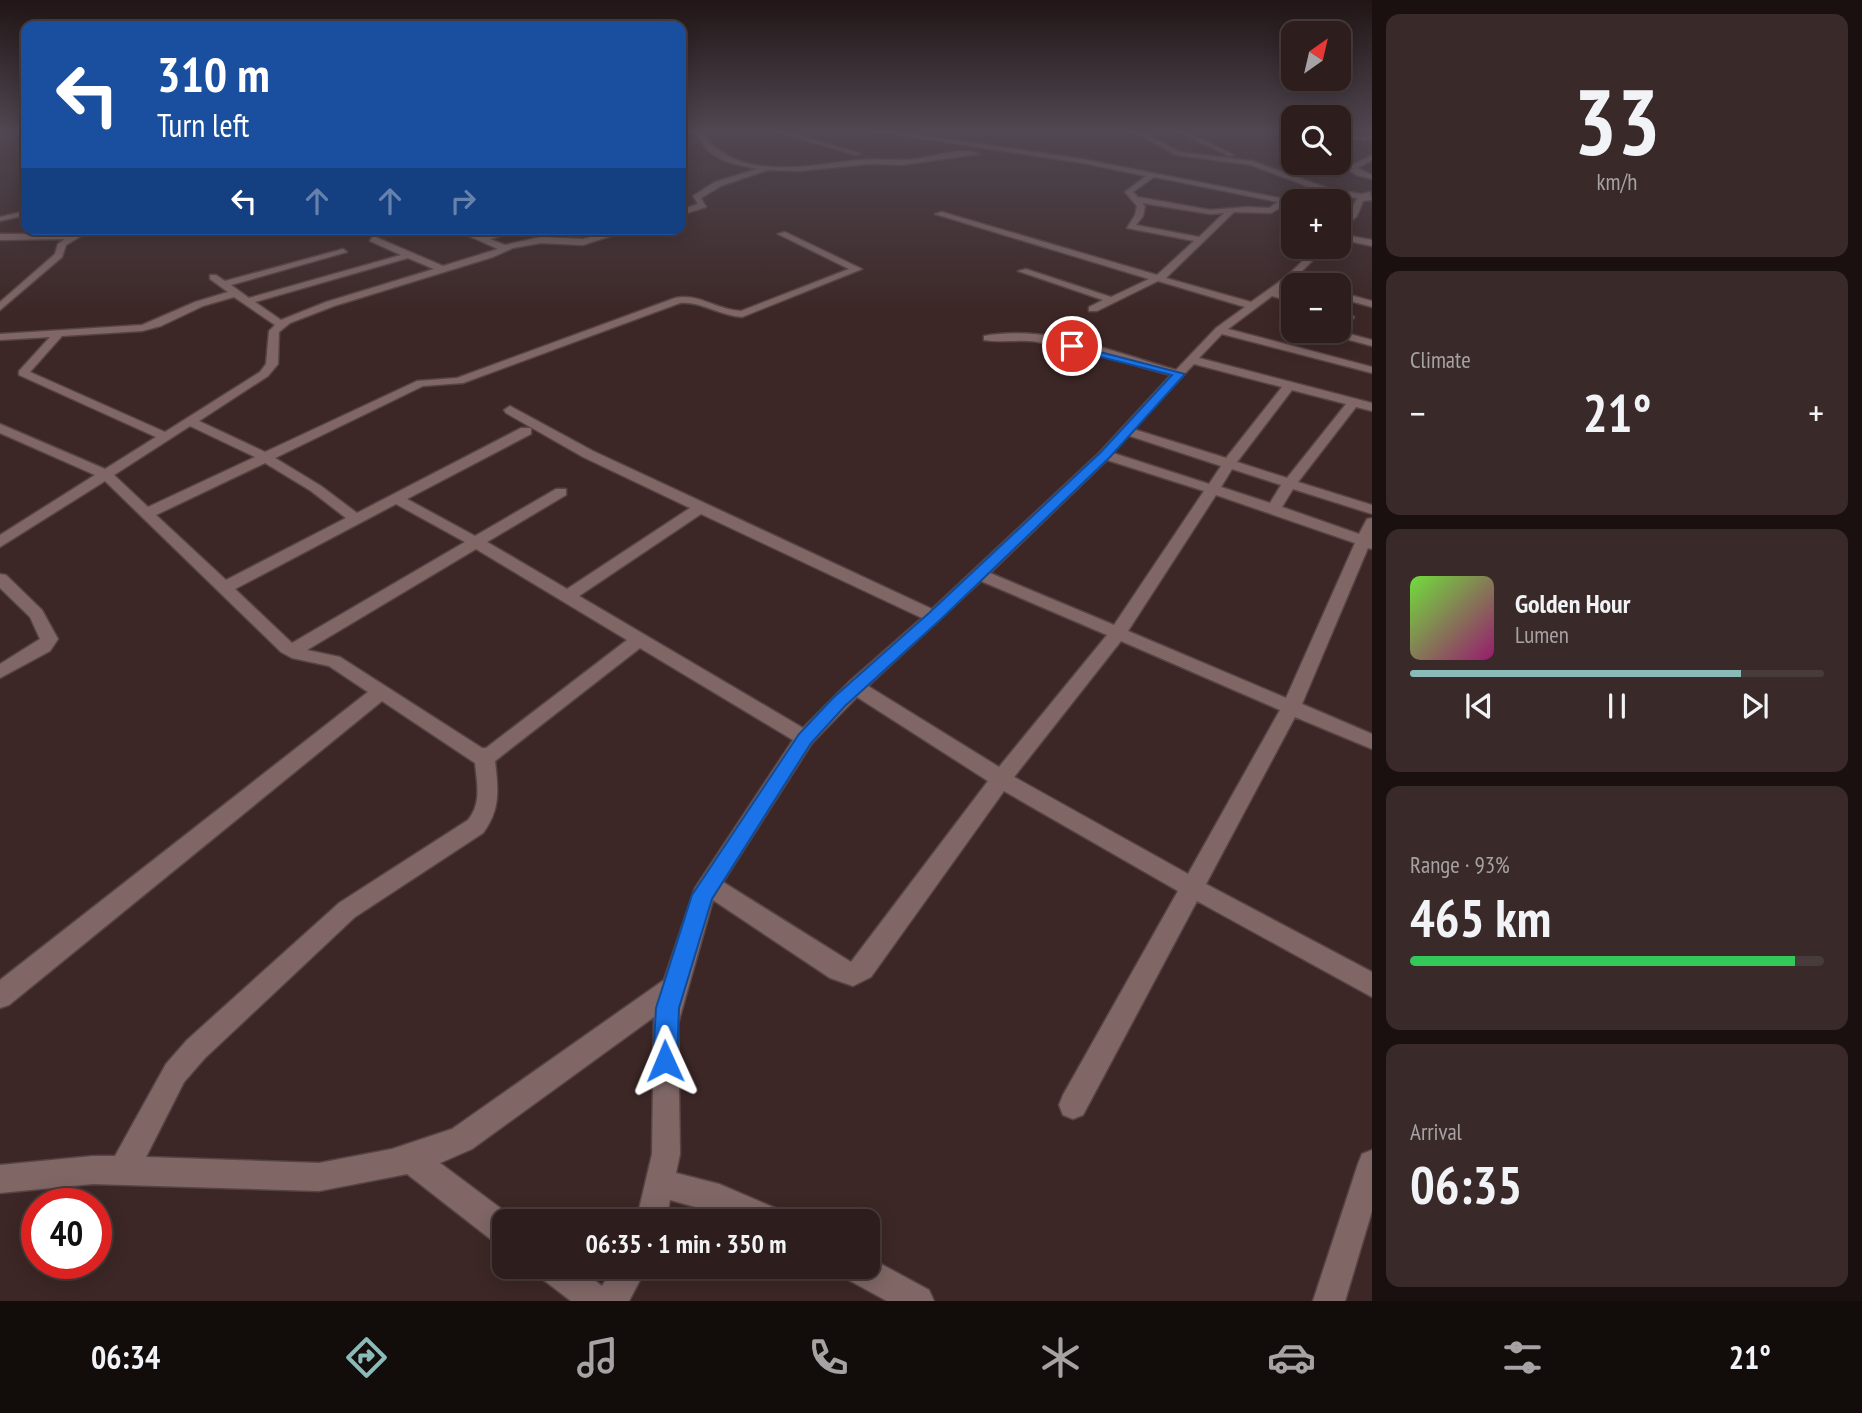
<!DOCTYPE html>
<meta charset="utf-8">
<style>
:root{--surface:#2d1d1c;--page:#392a29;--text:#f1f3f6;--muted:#a7a2a3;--line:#483b3b;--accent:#8bbbb9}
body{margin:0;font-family:"PT Sans Narrow",sans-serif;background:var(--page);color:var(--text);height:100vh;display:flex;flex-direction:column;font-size:26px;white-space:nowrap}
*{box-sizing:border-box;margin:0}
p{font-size:23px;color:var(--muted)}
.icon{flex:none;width:38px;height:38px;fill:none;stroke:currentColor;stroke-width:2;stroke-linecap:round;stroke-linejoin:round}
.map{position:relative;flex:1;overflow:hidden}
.drawer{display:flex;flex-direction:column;gap:14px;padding:14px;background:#19100f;width:490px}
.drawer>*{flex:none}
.top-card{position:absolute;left:21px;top:21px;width:665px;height:214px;border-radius:14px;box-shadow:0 4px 18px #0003,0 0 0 2px var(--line);background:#1a4fa0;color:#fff;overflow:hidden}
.needle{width:46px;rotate:34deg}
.tools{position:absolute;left:1281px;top:21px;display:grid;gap:14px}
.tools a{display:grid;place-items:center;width:70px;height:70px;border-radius:14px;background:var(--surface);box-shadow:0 4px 18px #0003,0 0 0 2px var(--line);font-size:35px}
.speed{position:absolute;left:21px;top:1188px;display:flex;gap:14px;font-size:35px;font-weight:700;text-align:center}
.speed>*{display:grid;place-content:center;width:91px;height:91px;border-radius:50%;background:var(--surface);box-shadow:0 4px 18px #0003,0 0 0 2px var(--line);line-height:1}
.speed .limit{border:10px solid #d22;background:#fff;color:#111}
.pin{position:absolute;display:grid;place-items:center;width:60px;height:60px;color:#fff;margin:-30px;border:4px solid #fff;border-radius:50%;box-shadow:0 2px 7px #0007}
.me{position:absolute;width:77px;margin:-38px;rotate:359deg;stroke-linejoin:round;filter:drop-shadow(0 0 5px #0008)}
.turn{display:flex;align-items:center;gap:24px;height:147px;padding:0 21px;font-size:32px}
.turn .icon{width:91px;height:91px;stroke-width:2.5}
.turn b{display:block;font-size:49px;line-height:60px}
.lanes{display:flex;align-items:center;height:66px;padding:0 21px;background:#0003;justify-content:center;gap:35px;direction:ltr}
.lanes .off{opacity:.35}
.big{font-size:52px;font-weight:600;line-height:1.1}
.drawer .widget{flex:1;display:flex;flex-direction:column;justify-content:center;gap:10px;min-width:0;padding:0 24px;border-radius:14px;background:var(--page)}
.drawer .dial{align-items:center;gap:0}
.dial b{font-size:91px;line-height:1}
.song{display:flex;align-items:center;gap:21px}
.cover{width:84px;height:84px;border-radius:10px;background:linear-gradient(135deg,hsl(100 70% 55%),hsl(320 70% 35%))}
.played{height:7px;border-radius:4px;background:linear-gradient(90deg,var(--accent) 80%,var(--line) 80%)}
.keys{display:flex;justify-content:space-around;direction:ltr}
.heat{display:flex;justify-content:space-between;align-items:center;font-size:38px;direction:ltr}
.charge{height:10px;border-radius:5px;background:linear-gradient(90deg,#34c759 93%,var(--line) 0)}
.trip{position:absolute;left:492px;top:1209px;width:388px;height:70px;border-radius:14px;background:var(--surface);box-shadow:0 4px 18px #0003,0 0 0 2px var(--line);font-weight:600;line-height:70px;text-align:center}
.tab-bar{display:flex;height:112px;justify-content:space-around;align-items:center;background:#120c0b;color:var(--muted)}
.tab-bar .icon{width:49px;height:49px}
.tab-bar .selected{color:var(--accent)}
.tab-bar b{font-size:32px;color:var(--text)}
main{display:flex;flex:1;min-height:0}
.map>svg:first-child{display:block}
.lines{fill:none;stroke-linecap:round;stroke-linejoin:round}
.minor-casing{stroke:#564444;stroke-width:3}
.minor{fill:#806766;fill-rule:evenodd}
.route{fill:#1a73e8;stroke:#114b97;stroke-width:2}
</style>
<main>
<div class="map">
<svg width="1372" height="1301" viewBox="0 0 1372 1301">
<rect width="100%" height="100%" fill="#3c2726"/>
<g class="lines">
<g class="minor-casing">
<path id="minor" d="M691 130 703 132C733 182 808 166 857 160 877 158 896 161 916 159 935 157 962 146 979 154L902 165 870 164 799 171 768 170 721 186 701 198 706 207 681 215V210L698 204 693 196 715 182 757 169C740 165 717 162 705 147 700 140 699 135 691 130Z
M770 130H780L861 154 856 155Z
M867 130H884L1082 159 1295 201 1293 205 1286 204 1271 213 1234 212 1166 278 1251 302 1286 277 1317 247H1326L1295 278 1313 285 1290 282 1278 292 1293 296V302L1272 296 1228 329 1372 367V373L1222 334 1199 358 1372 403V411L1356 407 1298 482 1372 505V514L1293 489 1282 507 1359 534 1367 519 1372 518V549L1368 548 1302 704 1372 734V749L1295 717 1206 884 1372 972V997L1197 901 1083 1115 1073 1119 1063 1115 1059 1105 1063 1095 1178 891 1004 791 871 977 853 986 830 978 713 900 678 1024 680 1154 676 1173 719 1184 782 1211 786 1222H736L717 1213 670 1200 666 1222H636L652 1154 654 1017 472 1149 440 1163 515 1219 516 1222H504V1245L493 1241 407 1174 319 1191 93 1184 0 1193V1165L93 1156H115L166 1064 187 1040 339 903 468 820C482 803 477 783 475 763L382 701 9 1005 0 1008V980L368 692 329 666 292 658 281 652 105 481 0 547V535L95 475 0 433V424L105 469 156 437 19 375V371L50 337 0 340V334L142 325 195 302 228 292 210 279V275H216L225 281 343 249 347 252 231 285 249 298 401 255 370 241 373 236 443 266 498 249 453 229C464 229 472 235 482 236 493 237 510 229 523 229L490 239 505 245 541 237 583 239 618 229H632L583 245 541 243 513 248 493 257 334 306 290 323 279 332 278 364 268 376 199 421 265 452 417 381 457 378 675 298C699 293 717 310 741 311L849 269 778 234 785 232 862 269 742 317C720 316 701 301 680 303L463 383 423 386 275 458 321 486 357 513 521 428H531V434L407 499 475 536 556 489H566V495L487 542 567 589 690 508 583 457 506 413 504 410 510 406 593 451 932 609 1100 452 1171 375C1127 363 1084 349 1038 342 1020 339 1002 343 984 340V336C1047 324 1117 353 1176 370L1216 328 1245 307 1158 281 1097 311H1089V307L1103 300 1018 271 1026 269 1111 297 1149 279 935 214 942 212 1157 275 1194 241 1127 228 1135 215 1137 206 1125 192 1146 176 1082 163ZM1154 177 1278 202 1269 208 1247 207 1210 210 1138 197 1133 192ZM1142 203 1210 214 1224 213 1199 237 1136 225 1143 216 1145 206ZM408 258 434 269 326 302 281 320 255 302ZM234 297 275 325 269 331 266 364 260 372 165 432 30 372 62 336 142 331 161 326 203 306ZM1194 364 1282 387 1226 458 1133 429ZM1292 390 1346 404 1287 478 1237 462ZM190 426 255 457 148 507 114 475ZM1127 435 1221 466 1209 484 1113 453ZM1107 460 1204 491 1114 625 990 573ZM265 463 311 491 346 518 226 580 156 515ZM1232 469 1281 485 1270 503 1221 487ZM1216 495 1355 543 1286 698 1128 631ZM396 504 465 542 292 643 235 589ZM701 514 922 618 849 682 803 728 579 596ZM476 549 627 640 486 748H482L340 657 307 650ZM981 581 1107 635 999 767 868 686ZM1121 641 1280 710 1188 874 1014 777ZM640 648 793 740 695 888 664 980 452 1129 392 1149 319 1163 146 1157 184 1082 205 1058 355 917 483 833C501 809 498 789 495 761ZM857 697 988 781 851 962 723 882 812 743Z
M1130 130H1138L1180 152 1252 161 1333 190 1362 194 1370 192 1372 200 1363 201 1357 216 1339 232V225L1350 213 1357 198 1317 193V190L1251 165 1176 155Z
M1174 130H1182L1234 155 1229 156Z
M1339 134 1372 136V140L1339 138Z
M1372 155V160L1357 168 1372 175V179L1356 175 1339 162V157L1352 165Z
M26 211V215L0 221V217Z
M82 229H93L66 245 62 257 0 310V302L55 254 58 244 65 239 0 240V234H74Z
M1339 234 1372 240V246L1339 239Z
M1339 292 1372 301V307L1339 298Z
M1339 309 1354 317 1342 332 1372 340V346L1331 335V331H1339V323L1343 318 1339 316Z
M0 574 6 575 42 610 58 639 50 651 0 678V664L40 639 30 617 0 588Z
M1372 1150V1211L1345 1301H1313L1358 1164 1362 1154Z
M868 1257 929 1290 934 1301H887L845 1278 841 1267H868Z
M537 1267H577L602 1286 614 1267H647L629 1301H571L541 1278Z"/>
</g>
<use href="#minor" class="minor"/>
</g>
<linearGradient id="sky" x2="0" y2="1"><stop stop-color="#211515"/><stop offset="0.42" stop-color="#504752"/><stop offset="1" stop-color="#504752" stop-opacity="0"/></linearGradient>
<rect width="1372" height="312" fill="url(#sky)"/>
<path class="route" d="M1069 344 1185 374 1110 457 940 620 845 706 811 743 712 899 679 1008 677 1061 674 1069 665 1073 657 1069 653 1061 656 1008 692 895 799 734 833 698 929 613 1101 452 1172 375 1069 349Z"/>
</svg>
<div class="tools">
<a><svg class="needle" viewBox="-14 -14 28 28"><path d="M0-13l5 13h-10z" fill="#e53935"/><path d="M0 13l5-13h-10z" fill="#a7a2a3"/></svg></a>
<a><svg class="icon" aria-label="search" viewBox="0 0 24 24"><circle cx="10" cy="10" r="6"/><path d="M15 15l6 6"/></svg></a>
<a>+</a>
<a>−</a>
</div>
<div class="speed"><div class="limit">40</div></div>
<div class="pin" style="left:1072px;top:346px;background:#d93025"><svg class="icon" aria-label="arrive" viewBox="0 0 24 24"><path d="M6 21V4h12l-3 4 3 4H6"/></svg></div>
<svg class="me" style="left:665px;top:1061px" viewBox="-20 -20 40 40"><path d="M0-17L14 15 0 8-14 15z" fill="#1a73e8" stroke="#fff" stroke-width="4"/></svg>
<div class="trip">06:35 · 1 min · 350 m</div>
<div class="top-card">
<div class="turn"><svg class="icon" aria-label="left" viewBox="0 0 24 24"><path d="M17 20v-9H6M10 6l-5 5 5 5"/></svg><div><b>310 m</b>Turn left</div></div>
<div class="lanes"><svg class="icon" aria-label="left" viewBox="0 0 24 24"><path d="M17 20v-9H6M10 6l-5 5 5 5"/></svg><svg class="icon off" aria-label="ahead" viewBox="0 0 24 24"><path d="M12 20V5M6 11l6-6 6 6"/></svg><svg class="icon off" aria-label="ahead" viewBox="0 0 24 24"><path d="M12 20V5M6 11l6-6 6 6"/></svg><svg class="icon off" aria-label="right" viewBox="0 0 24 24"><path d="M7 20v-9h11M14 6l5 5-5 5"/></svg></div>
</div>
</div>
<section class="drawer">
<div class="widget dial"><b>33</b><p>km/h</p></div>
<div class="widget"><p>Climate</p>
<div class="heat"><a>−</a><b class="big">21°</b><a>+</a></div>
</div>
<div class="widget">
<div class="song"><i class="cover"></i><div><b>Golden Hour</b><p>Lumen</p></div></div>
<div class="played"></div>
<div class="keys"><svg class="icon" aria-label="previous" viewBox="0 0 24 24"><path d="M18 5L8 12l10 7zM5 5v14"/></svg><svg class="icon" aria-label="pause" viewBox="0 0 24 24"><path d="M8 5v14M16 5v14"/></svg><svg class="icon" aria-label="next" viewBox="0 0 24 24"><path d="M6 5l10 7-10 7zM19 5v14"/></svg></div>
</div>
<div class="widget"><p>Range · 93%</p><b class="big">465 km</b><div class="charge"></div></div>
<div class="widget"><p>Arrival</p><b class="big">06:35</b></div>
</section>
</main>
<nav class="tab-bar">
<b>06:34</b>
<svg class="icon selected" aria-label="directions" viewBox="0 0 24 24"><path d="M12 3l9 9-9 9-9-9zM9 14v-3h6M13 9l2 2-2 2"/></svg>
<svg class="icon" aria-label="music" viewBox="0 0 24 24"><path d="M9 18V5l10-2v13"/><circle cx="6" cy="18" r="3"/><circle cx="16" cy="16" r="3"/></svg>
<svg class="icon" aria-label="phone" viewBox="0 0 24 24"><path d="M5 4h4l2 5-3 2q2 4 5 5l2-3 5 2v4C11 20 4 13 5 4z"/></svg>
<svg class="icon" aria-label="climate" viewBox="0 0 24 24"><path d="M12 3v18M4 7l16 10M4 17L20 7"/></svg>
<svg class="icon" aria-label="car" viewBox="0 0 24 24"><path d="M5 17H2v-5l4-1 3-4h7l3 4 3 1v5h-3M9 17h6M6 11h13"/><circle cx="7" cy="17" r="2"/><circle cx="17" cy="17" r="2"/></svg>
<svg class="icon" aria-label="filters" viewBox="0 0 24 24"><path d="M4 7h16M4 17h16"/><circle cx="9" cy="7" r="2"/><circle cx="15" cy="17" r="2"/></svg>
<b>21°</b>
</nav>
